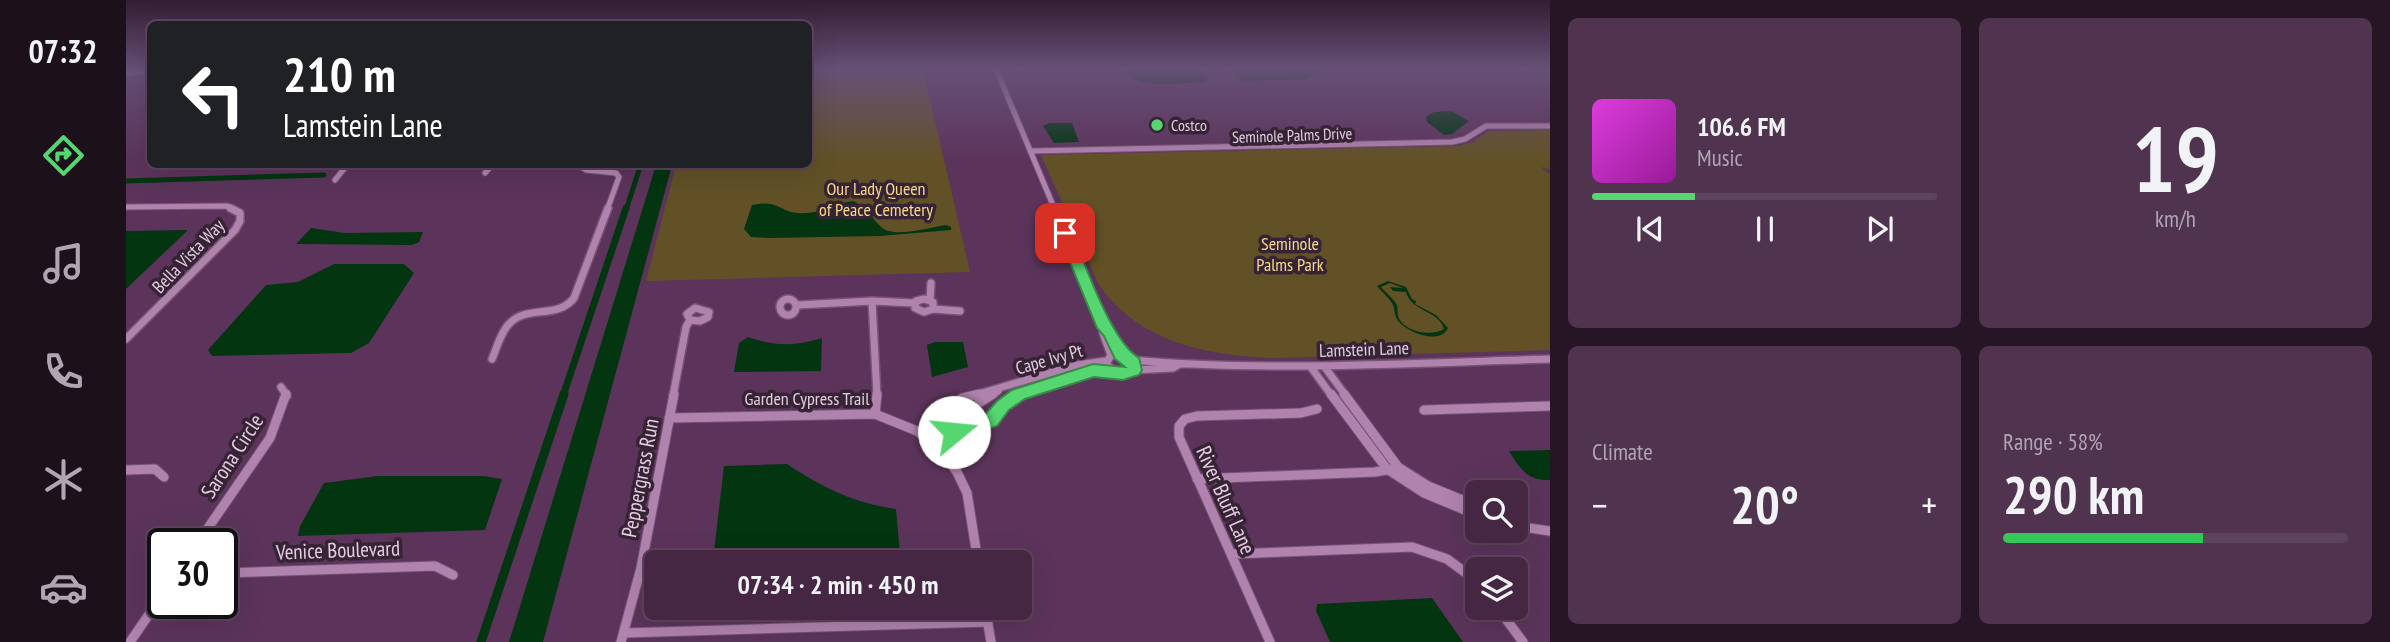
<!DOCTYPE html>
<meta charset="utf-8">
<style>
:root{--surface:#452744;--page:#4f334f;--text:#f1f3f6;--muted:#b0a5b2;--line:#5d445d;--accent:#56d671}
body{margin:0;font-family:"PT Sans Narrow",sans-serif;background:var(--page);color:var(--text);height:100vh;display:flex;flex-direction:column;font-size:26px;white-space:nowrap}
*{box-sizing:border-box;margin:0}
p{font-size:23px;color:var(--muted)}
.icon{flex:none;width:38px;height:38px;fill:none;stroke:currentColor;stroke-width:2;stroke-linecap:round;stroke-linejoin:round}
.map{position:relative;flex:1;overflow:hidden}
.side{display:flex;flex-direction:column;gap:18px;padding:18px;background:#261525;width:840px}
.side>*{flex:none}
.top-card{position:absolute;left:21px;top:21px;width:665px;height:147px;border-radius:10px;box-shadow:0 7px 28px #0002,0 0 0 2px var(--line);background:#202124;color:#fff;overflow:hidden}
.buttons{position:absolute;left:1339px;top:480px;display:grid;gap:14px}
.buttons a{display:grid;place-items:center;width:63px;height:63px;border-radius:10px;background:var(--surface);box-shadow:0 7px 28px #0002,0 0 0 2px var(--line);font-size:35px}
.speed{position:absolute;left:21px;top:528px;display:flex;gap:14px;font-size:35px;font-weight:700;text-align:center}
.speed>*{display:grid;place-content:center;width:91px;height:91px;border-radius:50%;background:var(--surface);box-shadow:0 7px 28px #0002,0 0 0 2px var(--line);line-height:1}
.speed .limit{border:4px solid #111;border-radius:10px;background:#fff;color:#111}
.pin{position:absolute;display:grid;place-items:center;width:60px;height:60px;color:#fff;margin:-30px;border-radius:14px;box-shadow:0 4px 10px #0006}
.me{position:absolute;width:77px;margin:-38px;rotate:73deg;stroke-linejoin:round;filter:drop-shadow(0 0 5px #0008)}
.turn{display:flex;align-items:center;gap:24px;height:147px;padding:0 21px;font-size:32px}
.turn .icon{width:91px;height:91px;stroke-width:2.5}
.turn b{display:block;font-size:49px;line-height:60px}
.big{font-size:52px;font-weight:800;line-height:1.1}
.side .tile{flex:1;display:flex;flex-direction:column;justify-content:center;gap:10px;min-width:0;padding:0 24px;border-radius:10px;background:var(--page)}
.side .dial{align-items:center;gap:0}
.dial b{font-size:91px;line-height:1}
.song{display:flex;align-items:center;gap:21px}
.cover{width:84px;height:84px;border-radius:10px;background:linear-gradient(135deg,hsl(300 70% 55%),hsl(300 70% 35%))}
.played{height:7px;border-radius:4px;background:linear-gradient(90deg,var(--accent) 30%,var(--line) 30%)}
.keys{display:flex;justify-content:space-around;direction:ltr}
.heat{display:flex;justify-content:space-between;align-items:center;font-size:38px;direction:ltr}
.charge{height:10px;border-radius:5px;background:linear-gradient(90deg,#34c759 58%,var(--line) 0)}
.side .tiles{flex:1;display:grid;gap:18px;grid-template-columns:repeat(2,1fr)}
.trip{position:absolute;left:518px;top:550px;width:388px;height:70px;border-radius:10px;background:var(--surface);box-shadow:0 7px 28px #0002,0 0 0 2px var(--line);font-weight:800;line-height:70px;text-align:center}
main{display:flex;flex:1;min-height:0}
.tab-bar{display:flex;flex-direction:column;width:126px;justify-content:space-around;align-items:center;background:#1c101b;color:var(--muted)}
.tab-bar .icon{width:49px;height:49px}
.tab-bar .selected{color:var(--accent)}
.tab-bar b{font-size:32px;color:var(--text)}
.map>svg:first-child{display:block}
.green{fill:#625127}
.water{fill:#023510;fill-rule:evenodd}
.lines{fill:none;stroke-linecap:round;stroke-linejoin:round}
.canal-far2{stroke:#023510;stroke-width:5}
.canal-far1{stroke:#023510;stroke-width:7}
.canal{stroke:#023510;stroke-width:9}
.minor-far2-casing{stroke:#745373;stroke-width:7}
.minor-far1-casing{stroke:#745373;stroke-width:10}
.minor-casing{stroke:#745373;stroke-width:11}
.trunk-casing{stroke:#745373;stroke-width:3}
.minor-far2{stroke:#b083ae;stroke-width:5}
.minor-far1{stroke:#b083ae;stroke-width:7}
.minor{stroke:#b083ae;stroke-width:9}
.trunk{fill:#96a3e6;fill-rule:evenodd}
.route{fill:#56d671;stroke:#388b49;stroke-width:2}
.poi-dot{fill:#56d671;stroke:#362435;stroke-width:2.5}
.labels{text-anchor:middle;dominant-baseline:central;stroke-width:7;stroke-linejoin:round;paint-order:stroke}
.far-poi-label{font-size:16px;fill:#e4cce3;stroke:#362435;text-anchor:start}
.far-street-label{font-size:16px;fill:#e4cce3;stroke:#362435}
.park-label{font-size:18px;fill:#f9d888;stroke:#362435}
.street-label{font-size:18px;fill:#e4cce3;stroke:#362435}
.near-street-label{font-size:21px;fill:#e4cce3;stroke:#362435}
</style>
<main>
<nav class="tab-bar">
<b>07:32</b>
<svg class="icon selected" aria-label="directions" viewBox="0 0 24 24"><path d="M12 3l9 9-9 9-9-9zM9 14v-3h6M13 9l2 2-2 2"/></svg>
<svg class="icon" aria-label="music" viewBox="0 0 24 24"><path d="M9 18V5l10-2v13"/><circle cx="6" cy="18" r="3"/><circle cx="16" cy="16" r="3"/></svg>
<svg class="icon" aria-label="phone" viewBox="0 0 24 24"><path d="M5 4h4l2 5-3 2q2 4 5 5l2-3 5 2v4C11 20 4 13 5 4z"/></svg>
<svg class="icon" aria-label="climate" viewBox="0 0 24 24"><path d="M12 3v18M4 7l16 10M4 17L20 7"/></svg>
<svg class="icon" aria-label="car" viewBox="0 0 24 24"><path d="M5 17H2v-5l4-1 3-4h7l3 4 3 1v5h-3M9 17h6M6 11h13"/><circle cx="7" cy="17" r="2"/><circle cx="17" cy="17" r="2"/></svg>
</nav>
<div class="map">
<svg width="1424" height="642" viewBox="0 0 1424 642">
<rect width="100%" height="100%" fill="#5c345b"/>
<path class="green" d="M683 69H797L844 272 520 281 550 165 682 164Z
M1424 130V169L1415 167 1424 175V350L1144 358C1079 355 1010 341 972 283L915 155 1331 146 1347 142 1363 131Z"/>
<path class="water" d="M997 69H1073L1082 79 1079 82C1053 82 1014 92 997 69Z
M1101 69H1191L1193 72 1180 79 1117 81Z
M1325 111 1343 121 1326 134 1318 135 1301 122 1300 117 1308 112Z
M923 123H946L953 142 928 143 917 126Z
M530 165H546L417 642H383Z
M727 201C741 207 744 216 755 227 768 239 804 227 820 225L825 227V230L754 236 643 238 625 237 618 229 626 205C653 199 653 212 673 213 691 215 709 204 727 201Z
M185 228 219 233 297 232 293 242 286 245 170 244Z
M61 230V231L0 289V231Z
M208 264H278L288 273 243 343 225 353 86 356 82 350 140 285 172 282Z
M1262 281 1280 287 1286 299 1290 301 1289 304 1310 315 1322 328C1314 345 1284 333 1274 323 1267 316 1270 310 1266 303 1262 297 1256 292 1251 286ZM1264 283 1277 288 1264 287 1267 291 1280 292C1285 312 1313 310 1318 329 1306 337 1277 332 1272 316 1271 312 1272 308 1271 305 1267 298 1260 293 1255 287Z
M622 337C650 347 669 346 696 338L695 371 608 372 613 343Z
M809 342H837L842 367 806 377 801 345Z
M1424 450V480C1402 481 1394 469 1383 451Z
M661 464C697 488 728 503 770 509L774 554 587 560 598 466Z
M252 476H357L376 479 359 530 172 536 174 526 198 483Z
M1306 598 1337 642H1204L1190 611 1191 604Z"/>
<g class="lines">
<path class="canal-far2" d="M235 165 263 164
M0 181 198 175
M500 210 515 164"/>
<path class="canal-far1" d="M437 396 500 208"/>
<path class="canal" d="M355 642 438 394"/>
<g class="minor-far2-casing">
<path id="minor-far2" d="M870 69 929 210
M904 151 1326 142 1339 139 1360 126H1424
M451 164 460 170 490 173 493 177 481 210
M359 173 367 164
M209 180 222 164
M0 207 101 206 108 210"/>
</g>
<g class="minor-far1-casing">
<path id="minor-far1" d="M928 208 979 328 995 355
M798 299 807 302V309L798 312 789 308 790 301Z
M654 307a8 8 0 1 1 16 0a8 8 0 1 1-16 0Z
M804 300 805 283
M746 301 751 396
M672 305 746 301 788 303
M569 308 583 312 582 317 574 321 564 320 561 314Z
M807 309 834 311
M979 328 977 333 985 355
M0 339 109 230 114 221V213L104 208
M366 359C371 348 374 333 383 324 401 304 431 320 448 298L482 208
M1005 360C1144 372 1284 363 1424 359
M1184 366 1206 396
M1198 366 1220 396
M1007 370 1047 368 1052 365
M155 387 161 396
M547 396 560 327 564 320
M846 396 951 365 980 361
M865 396 872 391
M890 396 967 371 997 374 1007 370 1009 365 999 356 985 355 980 364 988 371"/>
</g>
<g class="minor-casing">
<path id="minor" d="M1205 394 1261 469 1298 493 1351 515
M1218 394 1272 467 1302 486 1351 506
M1298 410 1424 406
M749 414 751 394
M543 418 749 414 791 431 813 447 831 472 841 493 852 562
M823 422 867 394
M800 436 817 425 836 398 854 394
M810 445 828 432 865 421 877 405 892 394
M0 470 29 469 38 477
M1071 479 1249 472 1265 469
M1390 526 1424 531
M71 544 144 438 160 394
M1106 554 1286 547 1321 559 1351 581
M96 573 309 566 327 575
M859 607 865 642
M1371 607 1397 642
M498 633 862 622
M4 642 37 594
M495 642 515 568 548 394
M1144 642 1053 437V426L1059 419 1071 416 1175 413 1191 409"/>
</g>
<g class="trunk-casing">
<path id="trunk" d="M24 70V74L0 75V71Z"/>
</g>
<use href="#minor-far2" class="minor-far2"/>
<use href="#minor-far1" class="minor-far1"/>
<use href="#minor" class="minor"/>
<use href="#trunk" class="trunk"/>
</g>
<linearGradient id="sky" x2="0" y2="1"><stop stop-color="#331d32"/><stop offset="0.43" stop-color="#665077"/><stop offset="1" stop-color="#665077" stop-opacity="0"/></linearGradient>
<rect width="1424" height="159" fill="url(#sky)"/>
<path class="route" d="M939 229 946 233C960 266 985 341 1013 358L1016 370 1013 375 997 380 968 377 899 399 883 410 871 426 828 439 822 437 819 432 822 427 858 416 871 401 886 390 967 364 999 367 989 359 978 336 971 328 932 233Z"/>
<circle class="poi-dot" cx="1031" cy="125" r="7"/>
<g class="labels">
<g class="far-poi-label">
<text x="1045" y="125">Costco</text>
</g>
<g class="far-street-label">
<text transform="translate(1166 135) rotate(-2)">Seminole Palms Drive</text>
</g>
<g class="park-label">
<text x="750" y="188">Our Lady Queen<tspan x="750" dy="21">of Peace Cemetery</tspan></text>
<text x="1164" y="243">Seminole<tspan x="1164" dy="21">Palms Park</tspan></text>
</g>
<g class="street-label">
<text transform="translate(62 256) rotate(-46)">Bella Vista Way</text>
<text transform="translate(1238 349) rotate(-2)">Lamstein Lane</text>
<text transform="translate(923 359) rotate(-16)">Cape Ivy Pt</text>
<text x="681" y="398">Garden Cypress Trail</text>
</g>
<g class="near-street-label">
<text transform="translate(106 456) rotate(-57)">Sarona Circle</text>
<text transform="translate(514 478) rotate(-79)">Peppergrass Run</text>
<text transform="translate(1100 500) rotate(66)">River Bluff Lane</text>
<text transform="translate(212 550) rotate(-2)">Venice Boulevard</text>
</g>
</g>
</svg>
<div class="buttons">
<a><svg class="icon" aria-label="search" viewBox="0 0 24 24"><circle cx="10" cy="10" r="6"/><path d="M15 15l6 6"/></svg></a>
<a><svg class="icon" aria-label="layers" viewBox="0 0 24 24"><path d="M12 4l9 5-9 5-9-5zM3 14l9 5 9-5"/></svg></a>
</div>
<div class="speed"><div class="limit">30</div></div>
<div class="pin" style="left:939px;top:233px;background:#d93025"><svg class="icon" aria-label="arrive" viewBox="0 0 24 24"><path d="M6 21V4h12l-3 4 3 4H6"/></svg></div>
<svg class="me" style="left:828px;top:432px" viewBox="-20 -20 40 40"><circle r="19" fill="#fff"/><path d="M0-13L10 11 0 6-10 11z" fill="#56d671"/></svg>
<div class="trip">07:34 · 2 min · 450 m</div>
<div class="top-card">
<div class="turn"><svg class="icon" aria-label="left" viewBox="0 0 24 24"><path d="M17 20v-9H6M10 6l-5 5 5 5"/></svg><div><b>210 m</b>Lamstein Lane</div></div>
</div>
</div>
<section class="side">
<div class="tiles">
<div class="tile">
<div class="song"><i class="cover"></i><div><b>106.6 FM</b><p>Music</p></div></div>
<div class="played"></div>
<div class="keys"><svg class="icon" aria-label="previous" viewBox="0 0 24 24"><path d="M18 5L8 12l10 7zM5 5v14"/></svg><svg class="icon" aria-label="pause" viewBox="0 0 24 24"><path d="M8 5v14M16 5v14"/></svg><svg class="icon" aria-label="next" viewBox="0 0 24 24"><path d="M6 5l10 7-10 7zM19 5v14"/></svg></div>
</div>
<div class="tile dial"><b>19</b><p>km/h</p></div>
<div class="tile"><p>Climate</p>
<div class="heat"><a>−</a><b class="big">20°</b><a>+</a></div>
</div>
<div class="tile"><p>Range · 58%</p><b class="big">290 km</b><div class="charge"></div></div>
</div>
</section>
</main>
